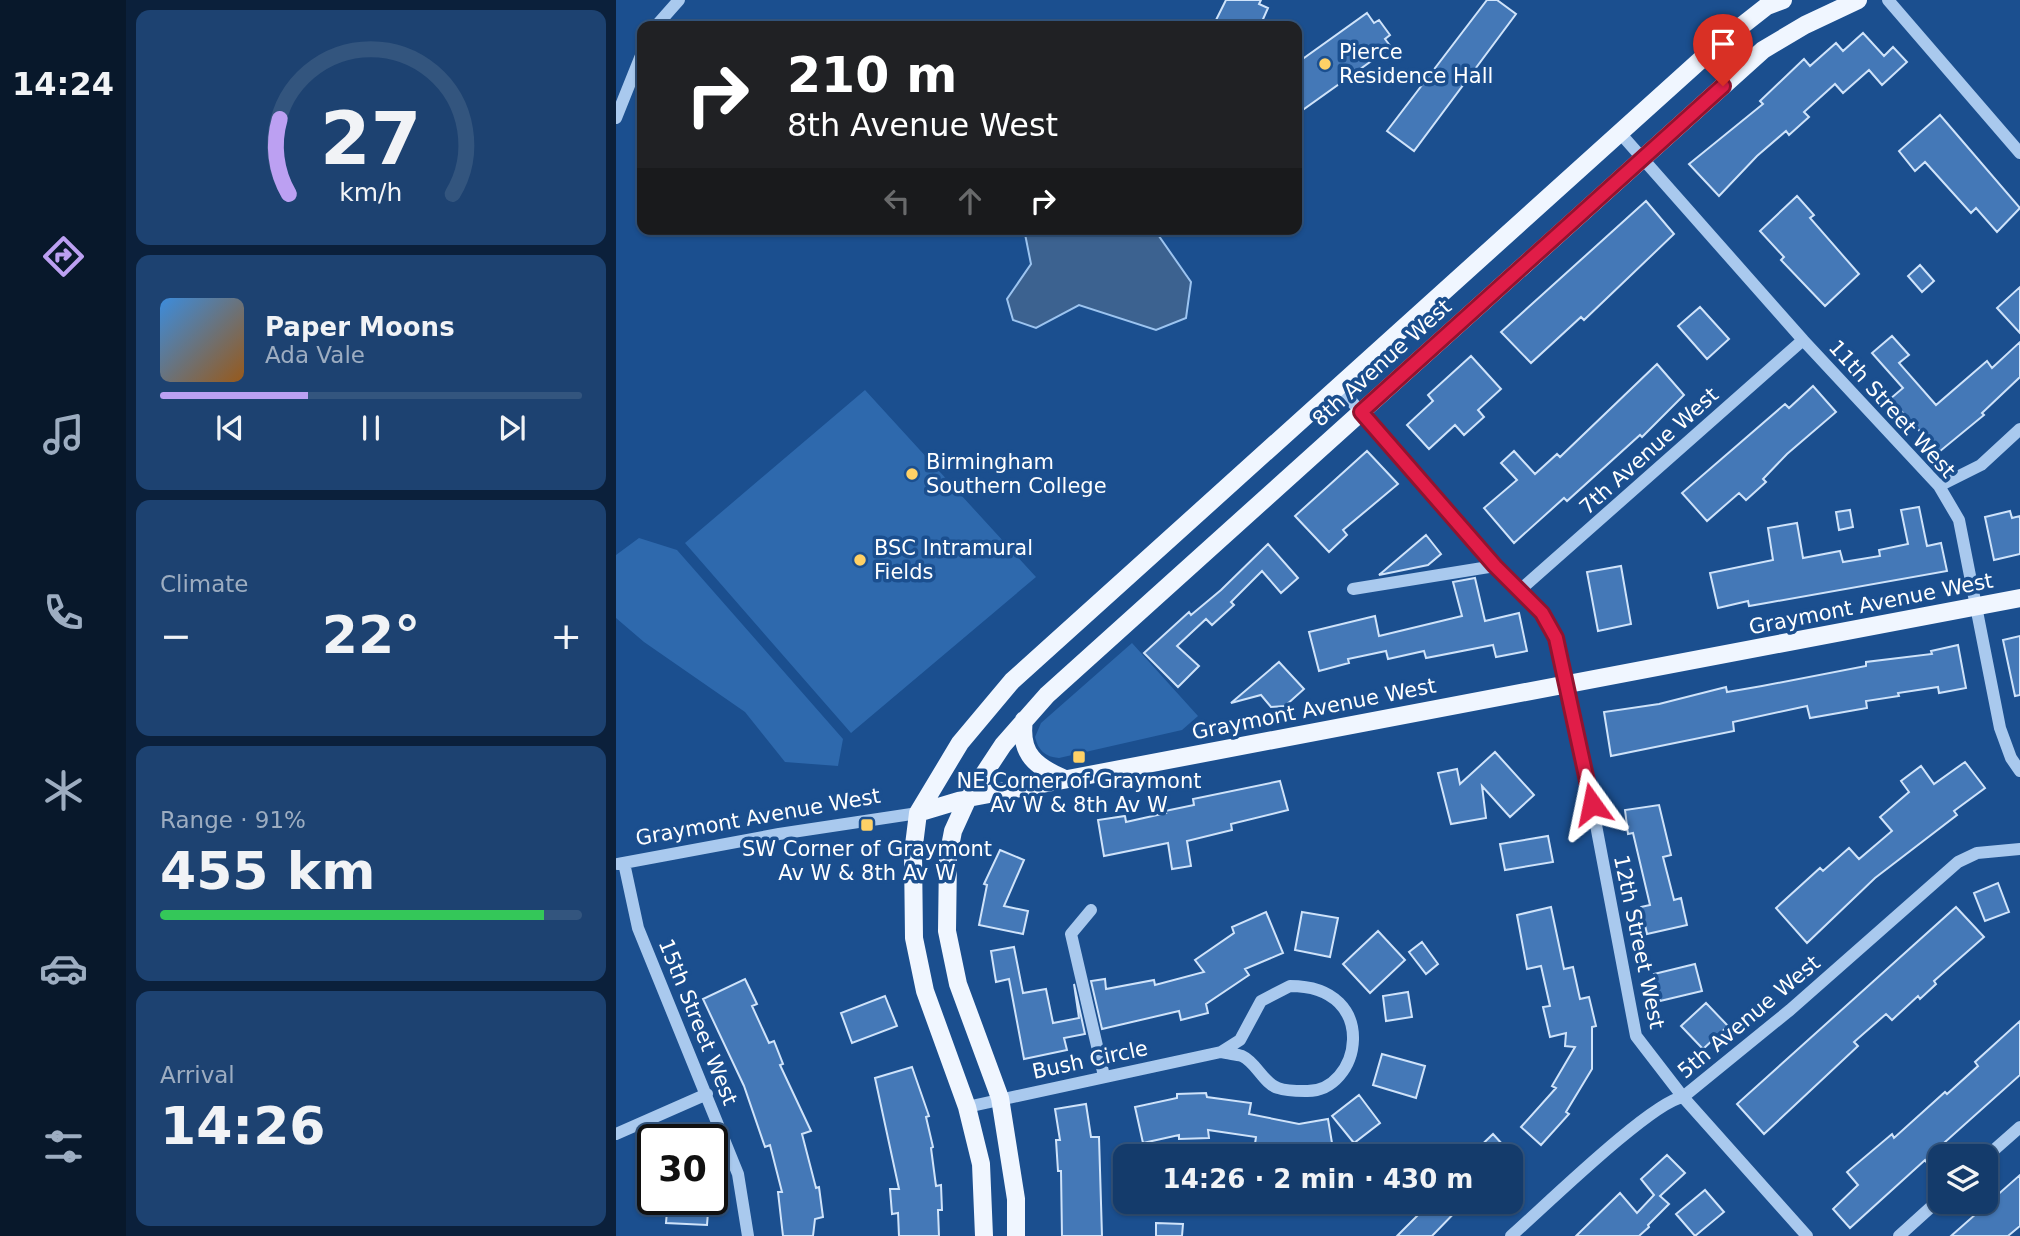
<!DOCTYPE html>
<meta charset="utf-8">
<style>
:root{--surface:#143b6b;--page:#1d4271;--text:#f1f3f6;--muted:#9dadc1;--line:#33557e;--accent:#bca0f2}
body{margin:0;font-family:"DejaVu Sans",sans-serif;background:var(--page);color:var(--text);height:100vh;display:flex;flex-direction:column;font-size:26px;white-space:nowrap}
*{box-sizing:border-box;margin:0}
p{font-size:23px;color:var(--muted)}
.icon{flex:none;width:38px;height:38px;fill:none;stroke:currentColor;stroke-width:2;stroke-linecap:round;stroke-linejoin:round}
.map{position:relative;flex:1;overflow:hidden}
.drawer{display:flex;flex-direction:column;gap:10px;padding:10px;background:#0b203b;width:490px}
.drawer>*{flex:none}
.banner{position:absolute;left:21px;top:21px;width:665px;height:214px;border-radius:14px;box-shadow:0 2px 5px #0004,0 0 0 2px var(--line);background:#202124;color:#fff;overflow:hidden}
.tools{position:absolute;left:1312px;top:1144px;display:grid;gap:14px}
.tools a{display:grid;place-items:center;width:70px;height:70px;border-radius:14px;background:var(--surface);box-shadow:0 2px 5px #0004,0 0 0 2px var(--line);font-size:35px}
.speed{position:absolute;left:21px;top:1124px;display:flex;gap:14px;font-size:35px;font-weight:700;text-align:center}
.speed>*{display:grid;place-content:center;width:91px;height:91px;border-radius:50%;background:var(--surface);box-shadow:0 2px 5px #0004,0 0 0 2px var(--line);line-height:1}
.speed .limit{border:4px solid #111;border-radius:10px;background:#fff;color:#111}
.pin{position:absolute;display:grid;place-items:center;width:60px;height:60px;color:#fff;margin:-72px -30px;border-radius:50% 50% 50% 0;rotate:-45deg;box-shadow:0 0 7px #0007}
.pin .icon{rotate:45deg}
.me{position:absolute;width:77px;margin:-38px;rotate:348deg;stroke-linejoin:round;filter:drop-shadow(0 0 5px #0008)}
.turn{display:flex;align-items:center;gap:24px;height:147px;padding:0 35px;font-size:32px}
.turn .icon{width:91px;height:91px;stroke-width:2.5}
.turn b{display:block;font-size:49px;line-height:60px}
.lanes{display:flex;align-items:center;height:66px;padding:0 35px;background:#0003;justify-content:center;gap:35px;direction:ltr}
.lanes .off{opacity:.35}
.big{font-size:52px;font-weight:600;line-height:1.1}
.drawer .tile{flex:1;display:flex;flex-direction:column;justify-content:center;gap:10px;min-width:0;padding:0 24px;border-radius:14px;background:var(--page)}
.drawer .dial{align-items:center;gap:0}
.dial svg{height:182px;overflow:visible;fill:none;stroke:var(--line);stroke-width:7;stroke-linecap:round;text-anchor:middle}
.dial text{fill:var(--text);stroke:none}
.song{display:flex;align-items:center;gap:21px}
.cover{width:84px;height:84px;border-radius:10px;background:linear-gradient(135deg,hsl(210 70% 55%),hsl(30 70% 35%))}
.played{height:7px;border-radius:4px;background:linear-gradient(90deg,var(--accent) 35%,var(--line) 35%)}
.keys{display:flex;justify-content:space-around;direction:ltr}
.heat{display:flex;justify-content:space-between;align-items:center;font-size:38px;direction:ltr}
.charge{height:10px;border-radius:5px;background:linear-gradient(90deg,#34c759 91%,var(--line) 0)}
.trip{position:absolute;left:497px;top:1144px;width:410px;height:70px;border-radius:14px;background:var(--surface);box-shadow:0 2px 5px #0004,0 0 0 2px var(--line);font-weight:600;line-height:70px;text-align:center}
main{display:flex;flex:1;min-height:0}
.menu{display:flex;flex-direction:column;width:126px;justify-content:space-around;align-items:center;background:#08182b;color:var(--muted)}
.menu .icon{width:49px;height:49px}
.menu .current{color:var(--accent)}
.menu b{font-size:32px;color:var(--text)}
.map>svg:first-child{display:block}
.green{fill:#2e69ad}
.water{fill:#3c6290;stroke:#9cc4f0;stroke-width:2}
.building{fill:#4478b7;stroke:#cfe3fa;stroke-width:2}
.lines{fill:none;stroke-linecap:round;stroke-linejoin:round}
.minor{stroke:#a9c9ee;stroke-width:12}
.major{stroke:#f0f6ff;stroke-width:18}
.route-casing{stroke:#92132f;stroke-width:18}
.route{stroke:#e11d48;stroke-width:12}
.poi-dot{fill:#ffd166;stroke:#1b4f8f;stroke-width:2.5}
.labels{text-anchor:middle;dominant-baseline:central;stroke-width:7;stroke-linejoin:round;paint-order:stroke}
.poi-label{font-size:21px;fill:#fff;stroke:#1b4f8f;text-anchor:start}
.street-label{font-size:21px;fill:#fff;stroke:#1b4f8f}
</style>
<main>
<nav class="menu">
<b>14:24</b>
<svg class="icon current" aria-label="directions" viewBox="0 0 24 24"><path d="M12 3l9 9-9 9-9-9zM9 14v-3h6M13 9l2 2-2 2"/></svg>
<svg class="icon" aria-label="music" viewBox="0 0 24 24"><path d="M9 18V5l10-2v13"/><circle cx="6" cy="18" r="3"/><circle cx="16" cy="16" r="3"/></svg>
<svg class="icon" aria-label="phone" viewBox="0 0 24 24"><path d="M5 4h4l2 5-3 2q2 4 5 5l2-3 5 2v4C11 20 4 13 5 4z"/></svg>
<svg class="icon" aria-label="climate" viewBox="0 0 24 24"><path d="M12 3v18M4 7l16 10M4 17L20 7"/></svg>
<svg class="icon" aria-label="car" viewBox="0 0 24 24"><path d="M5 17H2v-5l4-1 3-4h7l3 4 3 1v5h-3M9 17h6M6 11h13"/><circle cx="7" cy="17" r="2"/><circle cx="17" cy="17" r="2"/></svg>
<svg class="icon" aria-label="filters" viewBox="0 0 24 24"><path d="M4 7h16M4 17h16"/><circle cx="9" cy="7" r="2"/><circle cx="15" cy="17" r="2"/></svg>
</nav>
<section class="drawer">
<div class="tile dial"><svg viewBox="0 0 100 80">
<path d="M14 69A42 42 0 1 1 86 69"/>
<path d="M14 69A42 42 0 0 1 10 36" stroke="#bca0f2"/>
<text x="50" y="56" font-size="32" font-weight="700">27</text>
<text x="50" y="72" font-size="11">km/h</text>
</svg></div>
<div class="tile">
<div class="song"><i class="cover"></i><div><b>Paper Moons</b><p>Ada Vale</p></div></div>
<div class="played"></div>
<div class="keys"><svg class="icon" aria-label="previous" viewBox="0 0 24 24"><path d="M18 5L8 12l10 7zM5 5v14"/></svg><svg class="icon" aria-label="pause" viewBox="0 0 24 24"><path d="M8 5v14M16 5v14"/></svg><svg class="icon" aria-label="next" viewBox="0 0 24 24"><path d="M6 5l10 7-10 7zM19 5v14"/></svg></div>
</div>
<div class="tile"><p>Climate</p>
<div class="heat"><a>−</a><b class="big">22°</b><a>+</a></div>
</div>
<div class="tile"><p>Range · 91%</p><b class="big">455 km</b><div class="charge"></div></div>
<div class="tile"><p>Arrival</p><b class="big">14:26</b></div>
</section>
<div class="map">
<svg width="1404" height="1236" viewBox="0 0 1404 1236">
<rect width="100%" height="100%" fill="#1b4f8f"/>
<path class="green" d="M249 390 420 577 235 733 69 543Z
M23 538 61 550 227 739 222 766 169 762 129 712 28 642 0 618V555Z
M516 643 582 716 566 730 443 758C429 757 422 750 419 737L425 723Z"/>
<path class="water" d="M408 229H538L575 282 570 318 540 330 463 305 420 328 397 320 391 299 415 264Z"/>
<path class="building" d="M610 0H645L643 4 652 8 644 26H597Z
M871 0H881L900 14 798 151 771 131Z
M751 13 758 23 763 20 774 35 769 39 775 47 681 114V63Z
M1247 33 1268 56 1277 47 1291 62 1266 85 1253 70 1227 93 1219 84 1188 112 1193 117 1173 135 1170 131 1141 156 1103 196 1073 164 1147 104 1144 101 1188 59 1194 66 1220 43 1227 51Z
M1324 115 1404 208 1381 232 1360 208 1355 213 1309 162 1299 171 1283 151Z
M1181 196 1198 215 1194 218 1243 274 1209 306 1165 260 1168 257 1144 231Z
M1030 201 1058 234 968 320 965 317 915 363 885 332Z
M1304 265 1318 281 1306 292 1292 276Z
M1404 287V333L1381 308Z
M1084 307 1113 339 1091 359 1062 326Z
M1276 336 1293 355 1283 363 1320 405 1371 361 1376 368 1404 342V377L1366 413 1368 415 1323 452 1274 399 1287 388 1256 353Z
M855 356 885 389 862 410 868 417 848 435 839 425 813 449 791 425 817 401 812 395Z
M1041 364 1068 395 1026 437 1024 435 951 501 948 498 898 543 868 508 901 480 885 463 898 451 919 474 941 454 944 457Z
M1197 386 1220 412 1171 454 1147 479 1150 482 1130 500 1123 493 1091 521 1066 493 1169 404 1173 408Z
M751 451 782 484 727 530 731 535 713 552 679 516Z
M1303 507 1311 546 1325 543 1331 571 1156 602 1133 606 1132 601 1102 608 1094 573 1157 560 1152 528 1181 523 1187 558 1224 551 1227 562 1264 556 1263 550 1292 544 1285 510Z
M1234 510 1237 527 1223 530 1220 512Z
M1394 511 1396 518 1404 516V554L1378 560 1369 517Z
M810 535 825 554 812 565 763 575Z
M652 544 682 578 665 593 646 571 615 602 618 605 596 625 590 619 561 646 583 666 562 687 528 653 573 612 575 615 605 590Z
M1005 566 1015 624 982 631 971 572Z
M859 578 869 621 903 613 911 651 880 657 877 645 810 658 808 651 772 659 770 651 732 659 733 663 703 671 693 632 759 616 763 636 846 616 837 582Z
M1404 636V695L1399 696 1387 640Z
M1342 645 1350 688 1323 693 1322 687 1282 693 1283 696 1250 701 1251 708 1194 718 1191 706 1117 722 1118 731 995 756 988 712 1043 704 1110 687 1111 692 1146 686 1250 666V662L1316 654 1315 651Z
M663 662 688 689 669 706 655 707 645 695 615 703Z
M879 752 918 795 894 817 866 786 870 818 835 824 822 773 841 769 844 784Z
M1349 762 1369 788 1338 811 1341 815 1259 878 1191 943 1160 908 1204 868 1207 871 1233 848 1243 859 1276 831 1264 817 1293 792 1285 781 1305 766 1318 784Z
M664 781 672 810 615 824 616 830 571 841 575 866 556 869 552 843 488 856 482 820 509 816 510 822 550 813 549 811 578 805 577 799Z
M1043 805 1055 855 1047 857 1058 900 1065 898 1071 925 1031 934 1025 907 1034 905 1017 833 1012 834 1009 810Z
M932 836 937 862 889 870 884 844Z
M384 850 408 860 388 906 412 911 407 934 363 925 371 885 368 884Z
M1382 883 1393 912 1369 921 1358 893Z
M935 907 948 969 957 967 964 999 973 997 980 1026 976 1027V1069L950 1112 953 1114 925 1145 905 1127 940 1088 936 1086 959 1047 949 1046 950 1033 934 1037 927 1007 934 1006 925 966 911 969 901 915Z
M1340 907 1368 937 1318 981 1320 984 1304 999 1302 996 1276 1020 1270 1014 1238 1042 1242 1046 1148 1134 1121 1104Z
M650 912 667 953 629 969 633 975 590 1004 592 1013 565 1020 563 1011 486 1029 475 981 489 979 490 989 538 980 539 985 588 972 579 960 618 933 616 927Z
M686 912 722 918 714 957 679 950Z
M762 931 789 960 754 993 727 964Z
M806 942 822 964 810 974 793 952Z
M398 947 407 993 430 989 437 1023 463 1018 458 984 469 1034 448 1038 451 1050 408 1059 393 979 380 982 375 951Z
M1079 964 1086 991 1044 1001 1038 974Z
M129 979 141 1004 136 1006 153 1043 158 1041 167 1064 164 1065 195 1131 186 1134 200 1188 203 1187 207 1217 199 1219 197 1236H167L162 1192H166L154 1145 149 1147 128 1086 87 999Z
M792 992 796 1017 770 1021 767 996Z
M269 996 281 1026 236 1043 225 1013Z
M1090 1003 1112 1026 1087 1049 1065 1026Z
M1404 1021V1075L1329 1142 1332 1145 1311 1163 1309 1160 1234 1228 1217 1209 1242 1185 1231 1172 1276 1134 1278 1138 1329 1092 1331 1094 1362 1066 1359 1062Z
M766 1054 809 1066 800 1098 757 1085Z
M296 1067 313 1116 310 1117 317 1147 315 1148 320 1186 325 1185 326 1210H322L323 1236H283L282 1213 276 1214 274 1189H283L259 1078Z
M590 1093 591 1097 635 1103 633 1114 683 1124 712 1119 717 1149 673 1157H637L640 1137 592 1130 593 1138 563 1139V1135L527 1143 519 1107 561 1098V1094Z
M743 1095 764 1123 738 1143 716 1116Z
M470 1104 475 1137H483L486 1236H446L445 1171H442L440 1140H444L439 1109Z
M877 1134 898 1157H853Z
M1051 1155 1069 1173 1044 1196 1053 1204 1032 1225 1033 1227 1023 1236H960L1004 1193 1021 1213 1038 1195 1025 1179Z
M1404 1175V1226L1392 1236H1335Z
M1089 1190 1108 1212 1079 1236 1060 1214Z
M52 1199H93L91 1225 50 1223Z
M815 1202H849L816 1236H781Z
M540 1223 567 1224 566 1236H540Z"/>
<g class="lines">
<path class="minor" d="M1272 0 1404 153
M40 26 63 0
M0 118 26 53
M1004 133 1187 340 1323 486 1343 520 1384 728 1395 758 1404 771
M723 387 879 566 926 613 941 638 976 804 1020 1036 1067 1097 1191 1236
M1323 486 1365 465 1404 429
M737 589 879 566
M904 590 1187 340
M8 863 22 928 122 1174 132 1236
M2 864 163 834 302 813
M475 910 455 934 488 1076
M674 986C766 986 745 1094 689 1091 681 1091 670 1091 662 1088 648 1084 640 1062 626 1056 620 1054 612 1054 605 1052L624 1040 645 1001Z
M351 1107 605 1052
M0 1134 91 1094
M1370 1157 1404 1127
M895 1236C926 1209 1035 1102 1067 1097L1174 1010 1342 862 1361 853 1404 849
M1283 1236 1325 1198"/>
<path class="major" d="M408 720C403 754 420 767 449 779
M302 813 352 798 1404 598
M368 1236 365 1164 351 1107 309 991 298 938 297 853 302 813 344 743 396 681 1100 46 1151 6 1167 0
M400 1236V1199L384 1098 342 984 331 931 332 857 337 831 352 798 387 745 431 695 1147 50 1189 25 1242 0"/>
</g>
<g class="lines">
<g class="route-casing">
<path id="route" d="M976 804 940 638 926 613 879 566 745 412 1107 86"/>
</g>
<use href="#route" class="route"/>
</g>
<g class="poi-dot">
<circle cx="709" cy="64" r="7"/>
<circle cx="296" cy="474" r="7"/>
<circle cx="244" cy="560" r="7"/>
<rect x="456" y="750" width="14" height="14" rx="3.5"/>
<rect x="244" y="818" width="14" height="14" rx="3.5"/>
</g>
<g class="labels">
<g class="poi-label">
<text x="723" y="52">Pierce<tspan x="723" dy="24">Residence Hall</tspan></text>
<text x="310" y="462">Birmingham<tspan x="310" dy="24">Southern College</tspan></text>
<text x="258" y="548">BSC Intramural<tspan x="258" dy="24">Fields</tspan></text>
<text x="463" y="781" text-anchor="middle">NE Corner of Graymont<tspan x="463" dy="24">Av W &amp; 8th Av W</tspan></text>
<text x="251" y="849" text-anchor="middle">SW Corner of Graymont<tspan x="251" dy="24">Av W &amp; 8th Av W</tspan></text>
</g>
<g class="street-label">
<text transform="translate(766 363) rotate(-42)">8th Avenue West</text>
<text transform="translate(1276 409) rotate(48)">11th Street West</text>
<text transform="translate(1033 451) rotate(-42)">7th Avenue West</text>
<text transform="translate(1255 604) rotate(-11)">Graymont Avenue West</text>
<text transform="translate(698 709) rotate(-11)">Graymont Avenue West</text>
<text transform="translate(142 817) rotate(-10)">Graymont Avenue West</text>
<text transform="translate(1023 942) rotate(78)">12th Street West</text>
<text transform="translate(1133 1017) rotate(-40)">5th Avenue West</text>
<text transform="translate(82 1022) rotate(68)">15th Street West</text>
<text transform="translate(474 1060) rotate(-12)">Bush Circle</text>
</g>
</g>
</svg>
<div class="tools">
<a><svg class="icon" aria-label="layers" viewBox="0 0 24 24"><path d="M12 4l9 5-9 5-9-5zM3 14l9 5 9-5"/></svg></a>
</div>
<div class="speed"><div class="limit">30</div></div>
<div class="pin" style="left:1107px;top:86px;background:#d93025"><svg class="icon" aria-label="arrive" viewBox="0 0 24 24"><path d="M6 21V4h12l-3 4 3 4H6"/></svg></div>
<svg class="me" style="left:976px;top:804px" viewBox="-20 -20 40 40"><path d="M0-17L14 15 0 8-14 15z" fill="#e11d48" stroke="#fff" stroke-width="4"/></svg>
<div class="trip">14:26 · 2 min · 430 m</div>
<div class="banner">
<div class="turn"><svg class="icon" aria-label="right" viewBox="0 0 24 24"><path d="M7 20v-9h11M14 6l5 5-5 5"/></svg><div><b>210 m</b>8th Avenue West</div></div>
<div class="lanes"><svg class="icon off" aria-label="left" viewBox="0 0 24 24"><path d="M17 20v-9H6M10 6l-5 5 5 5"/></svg><svg class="icon off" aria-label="ahead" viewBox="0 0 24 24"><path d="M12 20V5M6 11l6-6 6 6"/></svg><svg class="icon" aria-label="right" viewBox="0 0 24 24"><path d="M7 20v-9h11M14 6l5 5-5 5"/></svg></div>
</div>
</div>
</main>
